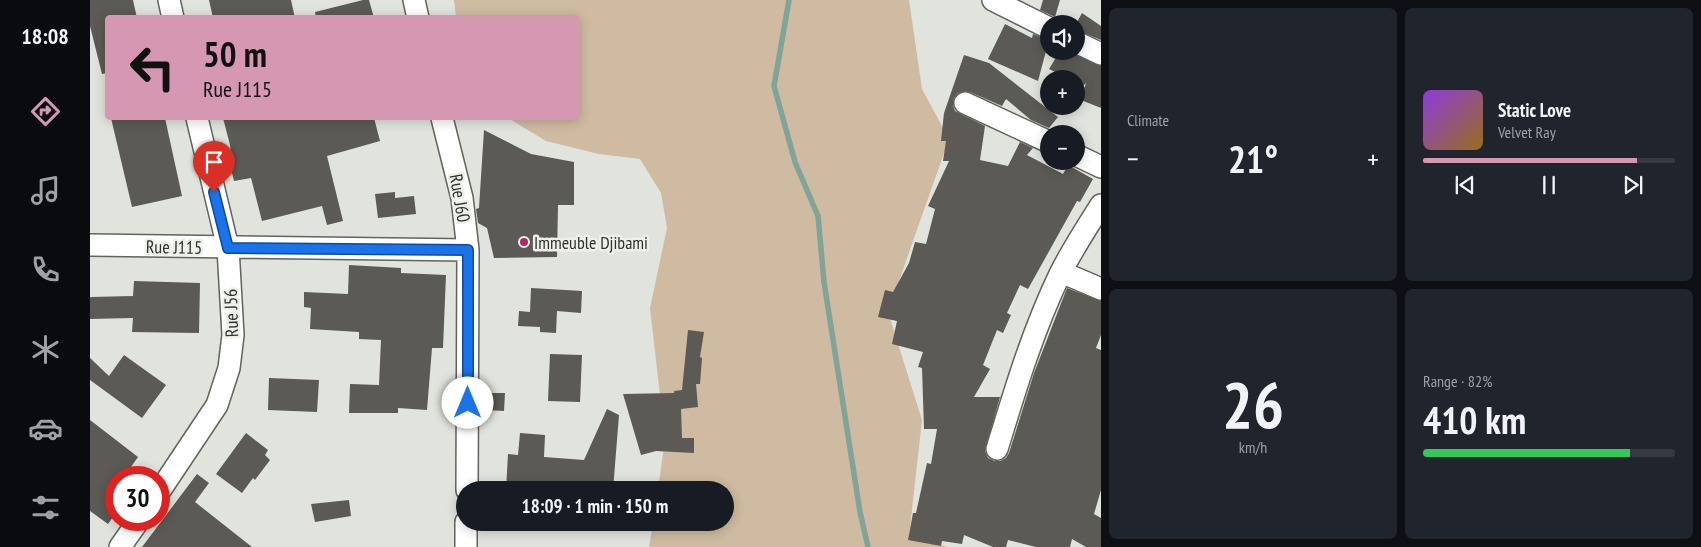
<!DOCTYPE html>
<meta charset="utf-8">
<style>
:root{--surface:#171b24;--page:#20242c;--text:#f1f3f6;--muted:#9ea1a6;--line:#363941;--accent:#d597b2}
body{margin:0;font-family:"PT Sans Narrow",sans-serif;background:var(--page);color:var(--text);height:100vh;display:flex;flex-direction:column;font-size:19px;white-space:nowrap}
*{box-sizing:border-box;margin:0}
p{font-size:16px;color:var(--muted)}
.icon{flex:none;width:28px;height:28px;fill:none;stroke:currentColor;stroke-width:2;stroke-linecap:round;stroke-linejoin:round}
.map{position:relative;flex:1;overflow:hidden}
.details{display:flex;flex-direction:column;gap:8px;padding:8px;background:#0d0f14;width:600px}
.details>*{flex:none}
.banner{position:absolute;left:15px;top:15px;width:475px;height:105px;border-radius:5px;box-shadow:0 2px 12px #0003;background:#d597b2;color:#111;overflow:hidden}
.controls{position:absolute;left:950px;top:15px;display:grid;gap:10px}
.controls a{display:grid;place-items:center;width:45px;height:45px;border-radius:50%;background:var(--surface);box-shadow:0 2px 12px #0003;font-size:25px}
.speed{position:absolute;left:15px;top:466px;display:flex;gap:10px;font-size:25px;font-weight:700;text-align:center}
.speed>*{display:grid;place-content:center;width:65px;height:65px;border-radius:50%;background:var(--surface);box-shadow:0 2px 12px #0003;line-height:1}
.speed .limit{border:8px solid #d22;background:#fff;color:#111}
.pin{position:absolute;display:grid;place-items:center;width:42px;height:42px;color:#fff;margin:-51px -21px;border-radius:50% 50% 50% 0;rotate:-45deg;box-shadow:0 0 5px #0007}
.pin .icon{rotate:45deg}
.me{position:absolute;width:55px;margin:-28px;rotate:0deg;stroke-linejoin:round;filter:drop-shadow(0 0 4px #0008)}
.turn{display:flex;align-items:center;gap:18px;height:105px;padding:0 15px;font-size:22px}
.turn .icon{width:65px;height:65px;stroke-width:2.5}
.turn b{display:block;font-size:35px;line-height:42px}
.big{font-size:38px;font-weight:700;line-height:1.1}
.details .card{flex:1;display:flex;flex-direction:column;justify-content:center;gap:8px;min-width:0;padding:0 18px;border-radius:8px;background:var(--page)}
.details .dial{align-items:center;gap:0}
.dial b{font-size:65px;line-height:1}
.song{display:flex;align-items:center;gap:15px}
.cover{width:60px;height:60px;border-radius:8px;background:linear-gradient(135deg,hsl(270 70% 55%),hsl(40 70% 35%))}
.played{height:5px;border-radius:2px;background:linear-gradient(90deg,var(--accent) 85%,var(--line) 85%)}
.keys{display:flex;justify-content:space-around;direction:ltr}
.heat{display:flex;justify-content:space-between;align-items:center;font-size:28px;direction:ltr}
.charge{height:8px;border-radius:4px;background:linear-gradient(90deg,#34c759 82%,var(--line) 0)}
.details .tiles{flex:1;display:grid;gap:8px;grid-template-columns:repeat(2,1fr)}
.trip{position:absolute;left:366px;top:481px;width:278px;height:50px;border-radius:25px;background:var(--surface);box-shadow:0 2px 12px #0003;font-weight:700;line-height:50px;text-align:center}
main{display:flex;flex:1;min-height:0}
.dock{display:flex;flex-direction:column;width:90px;justify-content:space-around;align-items:center;background:#090b0e;color:var(--muted)}
.dock .icon{width:35px;height:35px}
.dock .current{color:var(--accent)}
.dock b{font-size:22px;color:var(--text)}
.map>svg:first-child{display:block}
.green{fill:#cebba1}
.lines{fill:none;stroke-linecap:round;stroke-linejoin:round}
.stream{stroke:#80a498;stroke-width:5.5}
.building{fill:#5b5a54}
.street-casing{stroke:#61635d;stroke-width:24}
.street{stroke:#fff;stroke-width:21}
.route-casing{stroke:#114b97;stroke-width:12}
.route{stroke:#1a73e8;stroke-width:9}
.poi-dot{fill:#b3265e;stroke:#eef1ea;stroke-width:2}
.labels{text-anchor:middle;dominant-baseline:central;stroke-width:5;stroke-linejoin:round;paint-order:stroke}
.street-label{font-size:18px;fill:#30312e;stroke:#eef1ea}
.poi-label{font-size:18px;fill:#30312e;stroke:#eef1ea;text-anchor:start}
</style>
<main>
<nav class="dock">
<b>18:08</b>
<svg class="icon current" aria-label="directions" viewBox="0 0 24 24"><path d="M12 3l9 9-9 9-9-9zM9 14v-3h6M13 9l2 2-2 2"/></svg>
<svg class="icon" aria-label="music" viewBox="0 0 24 24"><path d="M9 18V5l10-2v13"/><circle cx="6" cy="18" r="3"/><circle cx="16" cy="16" r="3"/></svg>
<svg class="icon" aria-label="phone" viewBox="0 0 24 24"><path d="M5 4h4l2 5-3 2q2 4 5 5l2-3 5 2v4C11 20 4 13 5 4z"/></svg>
<svg class="icon" aria-label="climate" viewBox="0 0 24 24"><path d="M12 3v18M4 7l16 10M4 17L20 7"/></svg>
<svg class="icon" aria-label="car" viewBox="0 0 24 24"><path d="M5 17H2v-5l4-1 3-4h7l3 4 3 1v5h-3M9 17h6M6 11h13"/><circle cx="7" cy="17" r="2"/><circle cx="17" cy="17" r="2"/></svg>
<svg class="icon" aria-label="filters" viewBox="0 0 24 24"><path d="M4 7h16M4 17h16"/><circle cx="9" cy="7" r="2"/><circle cx="15" cy="17" r="2"/></svg>
</nav>
<div class="map">
<svg width="1011" height="547" viewBox="0 0 1011 547">
<rect width="100%" height="100%" fill="#e1e4dd"/>
<path class="green" d="M364 0H819L832 89 859 139 798 312 832 420 819 536 858 547H559L563 523 635 522V490H568L575 439 560 308 577 228 571 193 550 159 509 154 456 141 418 118H488V18L366 17Z"/>
<g class="lines">
<path class="stream" d="M699 0 684 86 705 162 728 216 734 282 770 512 778 547"/>
</g>
<path class="building" d="M0 0H43L47 18H18V73L12 74 0 26Z
M119 0H201L205 18H123Z
M273 0H279L284 18H226L225 12Z
M953 0H970L965 17 950 10Z
M992 13 1011 26V40L986 30V24Z
M915 24 942 38 943 34 959 40 948 81 898 59Z
M970 51H978L1011 66V108L991 100 996 83 994 85 986 81V79H980L959 69Z
M874 55 899 63 968 117 959 128 941 120 916 99 912 106 880 92 868 93 864 98 863 105 865 111 895 126 890 160 918 166 930 142 943 148 937 155 973 174 978 165 1003 179 990 202 987 201 938 289 930 285 917 313 921 315 913 333 907 330 893 365 900 369 884 397H910L895 451 898 458 904 461H910L916 458 919 453 944 373 977 288 1011 301V335L1006 348 1011 350V490L1004 514 1011 518V547H996L982 539 980 547H946L918 540 916 547H903L874 535 872 544 852 541 851 546 818 540 823 513H826L837 463 841 464 847 429H834L832 368 828 367 833 352 802 344 807 321 788 317 795 290 803 292 819 263 825 242 836 244 845 209 838 206 859 161H853L856 141H851L854 113Z
M21 118H75L92 196 42 207Z
M133 118H284L290 141 237 156 253 221 237 225 232 206 172 221 161 178 144 181 139 161 142 160 140 145Z
M394 130 441 154 484 162V205H468L467 257 404 258 397 228 388 223 386 209 389 208Z
M305 192V198L324 196 326 214 288 218 285 194Z
M259 265 311 268V273L356 275 353 348H342L337 410 308 408V413H259L260 384 289 385 291 340 269 339V332L220 329 221 308 214 307V292L258 294Z
M44 281 110 283 109 333 42 332 43 318 0 319V297L43 296Z
M441 288 492 291 491 313 467 311 466 333 450 332V327L428 326 429 311 440 312Z
M598 330 614 332 610 357 612 358 610 384H606L608 407 591 409 592 438H604V453L566 451 551 455 533 394 584 393V391L592 390Z
M460 354 492 355 490 402 458 401Z
M34 355 76 385 52 418 0 380V358L19 376Z
M179 378 229 380 227 412 178 410Z
M398 393H415L414 411 397 410Z
M517 409 529 415 523 490H416L418 454 428 455 430 433 455 435 454 457 494 460Z
M0 420 48 457 33 478H26V513L18 524 0 511Z
M156 433 178 450 175 455 180 460 165 480 163 478 152 493 126 474Z
M107 474 119 483 105 502 162 547H52Z
M259 500 261 516 225 522 221 504Z"/>
<g class="lines">
<g class="street-casing">
<path id="street" d="M79 0 83 18
M324 0 328 18
M903 0 959 28
M986 42 1011 54
M875 103 959 142
M352 118 372 198 378 250 377 490
M986 155 1011 167
M0 245 378 250
M971 272 1011 289
M907 449C925 390 943 330 970 274 982 250 997 227 1011 205
M69 492 127 405 139 368 143 335 138 248 107 118
M30 547 49 520
M376 547V522"/>
</g>
<use href="#street" class="street"/>
</g>
<g class="lines">
<g class="route-casing">
<path id="route" d="M124 192 138 248 378 250V403"/>
</g>
<use href="#route" class="route"/>
</g>
<circle class="poi-dot" cx="434" cy="242" r="5"/>
<g class="labels">
<g class="street-label">
<text transform="translate(370 198) rotate(80)">Rue J60</text>
<text transform="translate(84 247) rotate(1)">Rue J115</text>
<text transform="translate(141 313) rotate(-92)">Rue J56</text>
</g>
<g class="poi-label">
<text x="444" y="242">Immeuble Djibami</text>
</g>
</g>
</svg>
<div class="controls">
<a><svg class="icon" aria-label="sound" viewBox="0 0 24 24"><path d="M4 9h4l5-4v14l-5-4H4zM17 9q2 3 0 6"/></svg></a>
<a>+</a>
<a>−</a>
</div>
<div class="speed"><div class="limit">30</div></div>
<div class="pin" style="left:124px;top:192px;background:#d93025"><svg class="icon" aria-label="arrive" viewBox="0 0 24 24"><path d="M6 21V4h12l-3 4 3 4H6"/></svg></div>
<svg class="me" style="left:378px;top:403px" viewBox="-20 -20 40 40"><circle r="19" fill="#fff"/><path d="M0-13L10 11 0 6-10 11z" fill="#1a73e8"/></svg>
<div class="trip">18:09 · 1 min · 150 m</div>
<div class="banner">
<div class="turn"><svg class="icon" aria-label="left" viewBox="0 0 24 24"><path d="M17 20v-9H6M10 6l-5 5 5 5"/></svg><div><b>50 m</b>Rue J115</div></div>
</div>
</div>
<section class="details">
<div class="tiles">
<div class="card"><p>Climate</p>
<div class="heat"><a>−</a><b class="big">21°</b><a>+</a></div>
</div>
<div class="card">
<div class="song"><i class="cover"></i><div><b>Static Love</b><p>Velvet Ray</p></div></div>
<div class="played"></div>
<div class="keys"><svg class="icon" aria-label="previous" viewBox="0 0 24 24"><path d="M18 5L8 12l10 7zM5 5v14"/></svg><svg class="icon" aria-label="pause" viewBox="0 0 24 24"><path d="M8 5v14M16 5v14"/></svg><svg class="icon" aria-label="next" viewBox="0 0 24 24"><path d="M6 5l10 7-10 7zM19 5v14"/></svg></div>
</div>
<div class="card dial"><b>26</b><p>km/h</p></div>
<div class="card"><p>Range · 82%</p><b class="big">410 km</b><div class="charge"></div></div>
</div>
</section>
</main>
